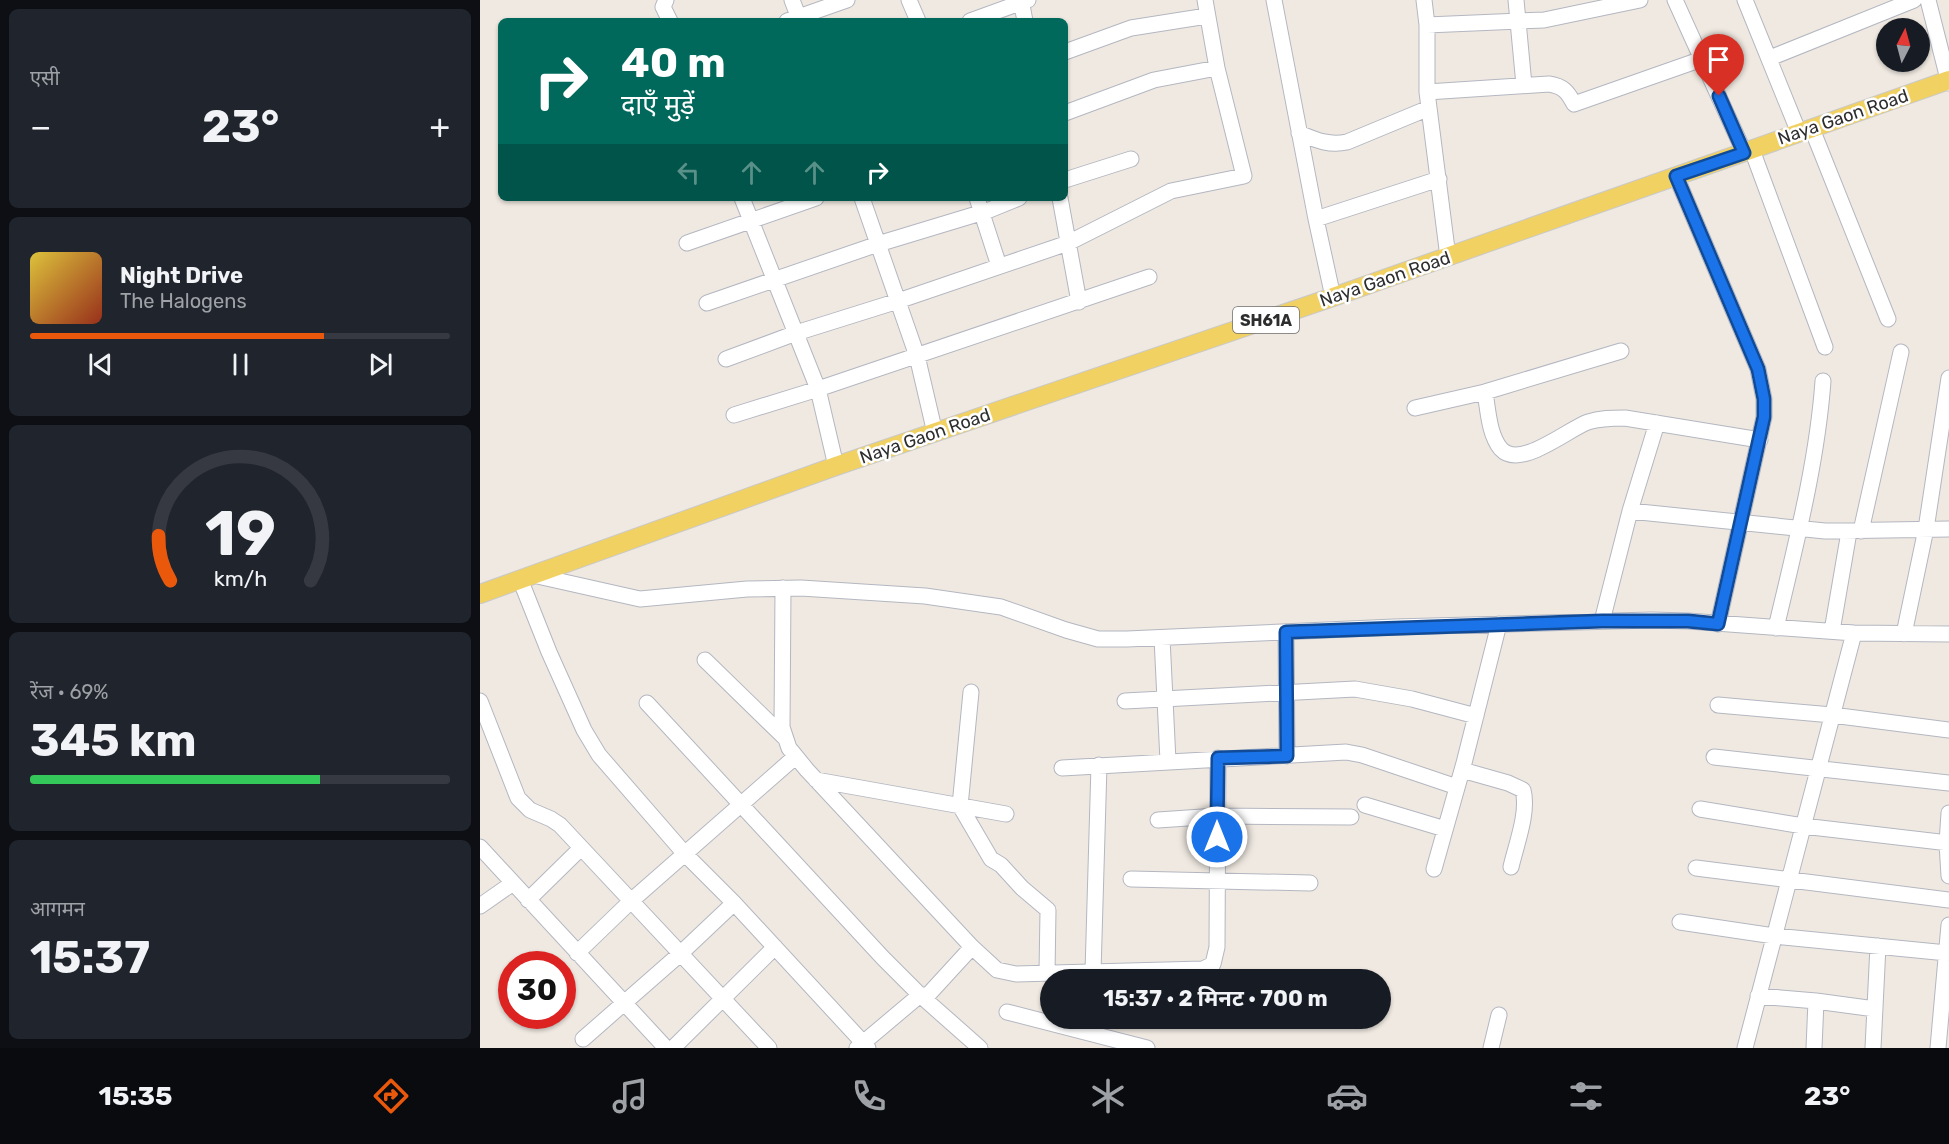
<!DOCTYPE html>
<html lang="hi">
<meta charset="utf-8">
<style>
:root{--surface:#171b24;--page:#20242c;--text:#f1f3f6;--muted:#9ea1a6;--line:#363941;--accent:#ea580c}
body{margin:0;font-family:Rubik,"Noto Sans Devanagari",sans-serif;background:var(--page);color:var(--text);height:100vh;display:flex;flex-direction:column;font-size:22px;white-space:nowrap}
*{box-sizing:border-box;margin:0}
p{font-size:20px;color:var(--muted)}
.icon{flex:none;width:33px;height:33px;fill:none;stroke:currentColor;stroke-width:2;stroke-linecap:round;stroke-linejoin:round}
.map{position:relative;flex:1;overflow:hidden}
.panel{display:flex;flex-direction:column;gap:9px;padding:9px;background:#0d0f14;width:480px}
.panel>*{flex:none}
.hud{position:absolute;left:18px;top:18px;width:570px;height:183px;border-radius:9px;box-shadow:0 2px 4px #0004;background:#00695c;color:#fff;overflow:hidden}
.needle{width:39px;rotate:6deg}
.controls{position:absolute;left:1396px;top:18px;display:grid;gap:12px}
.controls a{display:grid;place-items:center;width:54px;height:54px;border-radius:50%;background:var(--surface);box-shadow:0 2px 4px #0004;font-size:30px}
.speed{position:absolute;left:18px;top:951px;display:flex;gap:12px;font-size:30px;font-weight:700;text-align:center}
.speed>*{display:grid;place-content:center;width:78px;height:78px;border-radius:50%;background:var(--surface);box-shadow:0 2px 4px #0004;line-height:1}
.speed .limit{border:9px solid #d22;background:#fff;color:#111}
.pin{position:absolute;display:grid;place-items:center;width:51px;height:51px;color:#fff;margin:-62px -26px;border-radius:50% 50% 50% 0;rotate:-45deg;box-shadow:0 0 6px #0007}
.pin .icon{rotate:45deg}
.me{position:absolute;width:66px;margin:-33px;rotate:0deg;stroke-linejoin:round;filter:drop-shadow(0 0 4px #0008)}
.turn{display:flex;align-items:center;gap:21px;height:126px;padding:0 24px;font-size:27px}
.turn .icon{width:78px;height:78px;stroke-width:2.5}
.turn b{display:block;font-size:42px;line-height:51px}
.lanes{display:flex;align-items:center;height:57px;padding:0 24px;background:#0003;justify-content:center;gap:30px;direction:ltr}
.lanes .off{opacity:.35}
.big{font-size:45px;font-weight:700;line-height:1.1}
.panel .widget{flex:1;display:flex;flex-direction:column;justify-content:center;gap:9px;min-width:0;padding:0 21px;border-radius:9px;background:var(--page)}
.panel .dial{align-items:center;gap:0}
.dial svg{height:156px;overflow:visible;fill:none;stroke:var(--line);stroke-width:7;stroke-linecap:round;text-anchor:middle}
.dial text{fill:var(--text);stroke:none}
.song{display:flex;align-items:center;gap:18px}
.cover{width:72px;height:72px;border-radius:9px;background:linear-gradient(135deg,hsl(50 70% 55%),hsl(10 70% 35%))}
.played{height:6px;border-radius:3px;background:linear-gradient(90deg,var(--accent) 70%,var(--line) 70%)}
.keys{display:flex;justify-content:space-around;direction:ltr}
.heat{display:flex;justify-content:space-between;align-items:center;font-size:33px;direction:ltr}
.charge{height:9px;border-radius:4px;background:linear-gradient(90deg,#34c759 69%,var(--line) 0)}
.trip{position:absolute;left:560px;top:969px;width:351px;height:60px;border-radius:30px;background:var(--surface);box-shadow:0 2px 4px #0004;font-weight:700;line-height:60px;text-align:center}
.tab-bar{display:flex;height:96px;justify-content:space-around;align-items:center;background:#090b0e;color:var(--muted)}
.tab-bar .icon{width:42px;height:42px}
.tab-bar .current{color:var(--accent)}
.tab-bar b{font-size:27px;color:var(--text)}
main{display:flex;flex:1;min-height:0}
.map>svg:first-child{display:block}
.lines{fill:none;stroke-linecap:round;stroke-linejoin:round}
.minor-casing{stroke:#b4b7c1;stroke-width:17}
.major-casing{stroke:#c9c9c9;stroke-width:20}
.minor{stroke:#fff;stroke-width:15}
.major{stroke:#f2d163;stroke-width:18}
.route-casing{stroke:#114b97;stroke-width:15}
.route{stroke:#1a73e8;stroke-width:10}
.labels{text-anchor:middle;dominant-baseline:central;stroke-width:5;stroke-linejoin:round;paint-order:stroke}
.shield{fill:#fff;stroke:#6d6d6d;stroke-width:1.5}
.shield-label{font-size:16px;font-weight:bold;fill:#2e2e2e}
.street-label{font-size:18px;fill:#2e2e2e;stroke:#fff}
</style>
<main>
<section class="panel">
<div class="widget"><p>एसी</p>
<div class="heat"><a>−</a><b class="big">23°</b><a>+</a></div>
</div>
<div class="widget">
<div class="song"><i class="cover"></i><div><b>Night Drive</b><p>The Halogens</p></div></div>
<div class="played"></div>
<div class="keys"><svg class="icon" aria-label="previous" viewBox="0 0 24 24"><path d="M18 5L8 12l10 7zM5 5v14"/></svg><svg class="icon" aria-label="pause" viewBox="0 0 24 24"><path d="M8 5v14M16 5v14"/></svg><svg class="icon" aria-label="next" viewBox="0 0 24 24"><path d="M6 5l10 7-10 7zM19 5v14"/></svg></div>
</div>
<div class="widget dial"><svg viewBox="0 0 100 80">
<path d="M14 69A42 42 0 1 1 86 69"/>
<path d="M14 69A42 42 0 0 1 8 46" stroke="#ea580c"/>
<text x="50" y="56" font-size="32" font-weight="700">19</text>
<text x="50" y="72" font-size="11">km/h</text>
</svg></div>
<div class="widget"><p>रेंज · 69%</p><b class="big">345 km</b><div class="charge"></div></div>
<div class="widget"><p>आगमन</p><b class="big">15:37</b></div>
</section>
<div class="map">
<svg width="1469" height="1048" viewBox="0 0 1469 1048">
<rect width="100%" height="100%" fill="#efe9e1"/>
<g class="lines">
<g class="minor-casing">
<path id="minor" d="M186 0 183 7 190 21
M312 0 320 21
M429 0 438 21
M541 0 545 21
M794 0 836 219 853 297
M944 0 947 25V92L968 257
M1036 0 1044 85
M1195 0 1264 152
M1265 0 1319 133
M1448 0 1469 83
M307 21 367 0
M490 21 548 0
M947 25 1064 20 1160 0
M585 52 651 28 727 16
M1290 58 1434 0
M947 92 1069 84C1083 86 1088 92 1094 104L1222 59
M585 113 674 80 737 68
M1332 129 1408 319
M819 133C836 140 849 146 867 142L949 108
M1272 150 1345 347
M1196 176 1278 369 1284 399V417L1238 624
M585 180 651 159
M262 198 338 389 356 466
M382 198 437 356 455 433
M497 198 519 266
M580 198 599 302
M836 219 959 179
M207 243 336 198
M227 303 398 244 507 211 539 198
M246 359 316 333 418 301 588 243 691 191 764 176 737 68 725 0
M1005 392C1008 410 1009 435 1021 449 1040 470 1088 429 1108 422 1120 418 1132 418 1145 418L1280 440
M935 408 1005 392 1141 351
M254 415 338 389 669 277
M1150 511 1345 531 1469 529
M1381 531 1421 352
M53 575 160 599 267 589 321 588 445 596 521 607 586 630 618 639H647L914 627 1171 620 1208 621 1374 633 1469 634
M40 579 69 652 104 730 119 755 205 854 254 903 388 1048
M303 588 302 727 309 748 327 770 492 947 517 970 536 974 723 969 733 964 737 947 738 758
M1122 621 1150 511 1177 423
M1296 628C1315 547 1337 464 1343 381
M1352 631 1369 532
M806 632 807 756
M1424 634 1446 529 1469 378
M682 638 688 761
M225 660 305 738
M491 692 480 806 511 859 521 865 542 888 568 910 567 973
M0 701 38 798 50 810 71 819 80 825 289 1048
M645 701 875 689 932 699 996 716
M167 703 403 958 440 995 500 1048
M1238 705 1352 715 1469 730
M1234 757 1469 783
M582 768 866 752 882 755 977 787
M982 770 1028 783 1043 790C1049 812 1036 845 1031 867
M336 780 526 814
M885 805 965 829
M1220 809 1323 826 1469 843
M1469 813 1467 843 1469 876
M678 820 737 816 871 817
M0 847 186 1048
M1216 868 1469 900
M954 869 984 763 1019 624
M651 879 830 883
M48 900 101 848
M0 906 33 883
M1200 922 1294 936 1467 953
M97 953 151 901 315 757
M613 972 619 765
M1278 996 1336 1001 1395 1009
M527 1012 667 1048
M103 1039 200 954 254 903
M193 1048 295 947
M377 1048 440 995H448L492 947
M1011 1048 1019 1015
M1265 1048 1374 633
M1334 1048 1336 1001
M1393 1048 1398 946
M1458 1048 1469 925"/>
</g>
<g class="major-casing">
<path id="major" d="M0 594 356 466 853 297 1469 80"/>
</g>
<use href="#minor" class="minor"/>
<use href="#major" class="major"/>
</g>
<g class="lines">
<g class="route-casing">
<path id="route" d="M737 837 738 758 807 756 806 632 1122 621H1208L1238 624 1284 417V399L1278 369 1196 176 1264 153 1239 96"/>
</g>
<use href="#route" class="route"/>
</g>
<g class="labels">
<rect class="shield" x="753" y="307" width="66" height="26" rx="4.5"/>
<g class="shield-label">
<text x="786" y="320">SH61A</text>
</g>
<g class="street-label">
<text transform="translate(1363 117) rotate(-19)">Naya Gaon Road</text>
<text transform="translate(905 279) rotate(-19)">Naya Gaon Road</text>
<text transform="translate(445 436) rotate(-19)">Naya Gaon Road</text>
</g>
</g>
</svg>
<div class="controls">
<a><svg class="needle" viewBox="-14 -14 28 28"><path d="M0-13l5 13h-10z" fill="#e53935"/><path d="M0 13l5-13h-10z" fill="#9ea1a6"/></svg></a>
</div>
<div class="speed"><div class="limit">30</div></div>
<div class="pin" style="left:1239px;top:96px;background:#d93025"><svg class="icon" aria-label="arrive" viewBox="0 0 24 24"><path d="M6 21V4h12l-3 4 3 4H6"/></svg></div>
<svg class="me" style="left:737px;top:837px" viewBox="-20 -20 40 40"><circle r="17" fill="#1a73e8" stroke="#fff" stroke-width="3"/><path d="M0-11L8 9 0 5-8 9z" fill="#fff"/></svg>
<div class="trip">15:37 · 2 मिनट · 700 m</div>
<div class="hud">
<div class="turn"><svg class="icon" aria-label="right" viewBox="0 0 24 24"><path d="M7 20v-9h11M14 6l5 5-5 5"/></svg><div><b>40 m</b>दाएँ मुड़ें</div></div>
<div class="lanes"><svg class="icon off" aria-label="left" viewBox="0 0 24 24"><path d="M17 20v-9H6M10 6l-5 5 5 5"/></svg><svg class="icon off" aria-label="ahead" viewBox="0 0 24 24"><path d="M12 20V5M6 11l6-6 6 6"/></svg><svg class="icon off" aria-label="ahead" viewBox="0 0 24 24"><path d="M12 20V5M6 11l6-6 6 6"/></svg><svg class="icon" aria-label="right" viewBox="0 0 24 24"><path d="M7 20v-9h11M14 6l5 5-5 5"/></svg></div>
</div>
</div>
</main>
<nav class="tab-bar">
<b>15:35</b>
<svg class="icon current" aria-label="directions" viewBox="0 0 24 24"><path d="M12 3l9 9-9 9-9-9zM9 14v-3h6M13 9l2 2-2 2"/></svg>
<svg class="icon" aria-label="music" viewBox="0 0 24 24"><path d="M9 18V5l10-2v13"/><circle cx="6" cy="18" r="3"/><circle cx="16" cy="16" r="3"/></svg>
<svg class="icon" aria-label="phone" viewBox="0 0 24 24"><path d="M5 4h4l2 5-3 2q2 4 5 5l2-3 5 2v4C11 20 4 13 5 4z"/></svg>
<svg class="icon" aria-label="climate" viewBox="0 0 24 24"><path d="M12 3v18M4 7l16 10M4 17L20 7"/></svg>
<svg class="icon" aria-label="car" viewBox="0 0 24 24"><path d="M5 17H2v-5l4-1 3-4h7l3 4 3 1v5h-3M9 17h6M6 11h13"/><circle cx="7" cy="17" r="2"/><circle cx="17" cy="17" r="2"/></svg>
<svg class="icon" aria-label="filters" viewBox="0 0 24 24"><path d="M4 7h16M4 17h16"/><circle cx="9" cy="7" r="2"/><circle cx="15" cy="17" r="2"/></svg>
<b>23°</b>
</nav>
